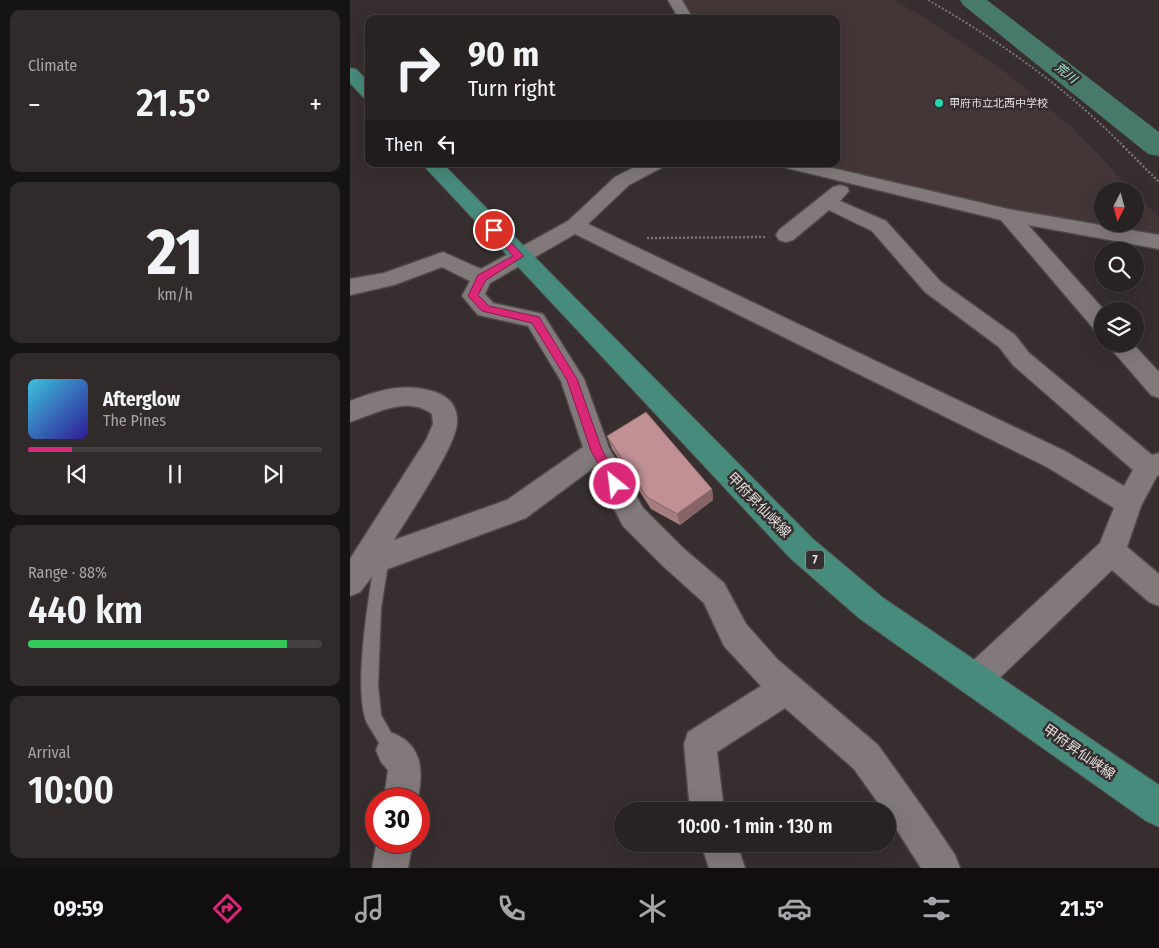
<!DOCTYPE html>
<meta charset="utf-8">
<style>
:root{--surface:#282223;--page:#302a2b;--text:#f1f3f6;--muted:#a5a4a6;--line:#443f41;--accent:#db2777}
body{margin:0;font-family:"Fira Sans Condensed","Noto Sans JP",sans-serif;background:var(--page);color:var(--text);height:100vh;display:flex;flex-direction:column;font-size:19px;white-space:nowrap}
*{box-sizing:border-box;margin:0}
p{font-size:16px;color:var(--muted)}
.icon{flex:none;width:28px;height:28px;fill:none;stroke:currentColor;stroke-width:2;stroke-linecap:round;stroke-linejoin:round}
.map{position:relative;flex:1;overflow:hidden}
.drawer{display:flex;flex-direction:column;gap:10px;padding:10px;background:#161313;width:350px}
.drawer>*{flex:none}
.hud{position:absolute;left:15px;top:15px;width:475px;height:152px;border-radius:10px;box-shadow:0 5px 20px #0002,0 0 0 1px var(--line);background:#282223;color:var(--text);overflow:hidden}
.needle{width:32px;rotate:186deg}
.controls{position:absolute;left:744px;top:182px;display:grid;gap:10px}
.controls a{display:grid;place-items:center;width:50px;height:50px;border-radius:50%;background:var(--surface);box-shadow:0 5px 20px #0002,0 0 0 1px var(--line);font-size:25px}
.speed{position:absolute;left:15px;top:788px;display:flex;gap:10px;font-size:25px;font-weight:700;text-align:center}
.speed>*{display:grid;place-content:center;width:65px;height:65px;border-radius:50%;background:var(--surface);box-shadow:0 5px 20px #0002,0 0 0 1px var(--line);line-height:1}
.speed .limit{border:8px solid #d22;background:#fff;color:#111}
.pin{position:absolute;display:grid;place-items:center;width:42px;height:42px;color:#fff;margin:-21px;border:2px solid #fff;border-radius:50%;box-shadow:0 1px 5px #0007}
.me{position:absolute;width:55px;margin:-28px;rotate:331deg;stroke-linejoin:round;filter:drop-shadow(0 0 4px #0008)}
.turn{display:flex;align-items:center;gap:18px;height:105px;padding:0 20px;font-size:22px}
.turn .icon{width:65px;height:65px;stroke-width:2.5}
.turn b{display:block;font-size:35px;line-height:42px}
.then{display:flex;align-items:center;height:48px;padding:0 20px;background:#0003;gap:10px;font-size:19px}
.big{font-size:38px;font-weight:600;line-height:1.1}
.drawer .widget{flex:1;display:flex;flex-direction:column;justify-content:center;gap:8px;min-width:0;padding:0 18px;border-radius:10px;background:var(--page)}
.drawer .dial{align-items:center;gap:0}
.dial b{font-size:65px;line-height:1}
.song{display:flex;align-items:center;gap:15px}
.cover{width:60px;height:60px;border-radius:8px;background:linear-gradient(135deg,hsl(190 70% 55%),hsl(250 70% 35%))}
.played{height:5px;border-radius:2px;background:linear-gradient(90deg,var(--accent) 15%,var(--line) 15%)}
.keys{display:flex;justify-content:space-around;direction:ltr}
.heat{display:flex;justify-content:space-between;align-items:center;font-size:28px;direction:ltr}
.charge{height:8px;border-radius:4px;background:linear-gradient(90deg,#34c759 88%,var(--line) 0)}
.trip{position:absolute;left:264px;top:802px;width:282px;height:50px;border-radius:25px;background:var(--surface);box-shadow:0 5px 20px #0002,0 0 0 1px var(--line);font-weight:600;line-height:50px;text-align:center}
.dock{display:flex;height:80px;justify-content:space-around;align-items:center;background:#100e0e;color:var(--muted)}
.dock .icon{width:35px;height:35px}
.dock .on{color:var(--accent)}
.dock b{font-size:22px;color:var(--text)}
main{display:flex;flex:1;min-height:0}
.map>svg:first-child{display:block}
.built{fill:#443637}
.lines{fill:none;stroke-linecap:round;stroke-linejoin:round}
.river{fill:#487a6b;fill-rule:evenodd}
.service-casing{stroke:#504a4a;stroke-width:3}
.minor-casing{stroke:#504a4a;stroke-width:3}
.primary-casing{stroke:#504a4a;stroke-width:2}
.path-far1{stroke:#7b7475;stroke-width:2;stroke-dasharray:2 2;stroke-linecap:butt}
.path{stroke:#7b7475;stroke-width:2.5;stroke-dasharray:2 2;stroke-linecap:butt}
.service{fill:#827a7a;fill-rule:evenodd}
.minor{fill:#827a7a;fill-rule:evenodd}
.primary{fill:#468b7b;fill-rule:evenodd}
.wall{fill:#a57c80}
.shaded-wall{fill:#866568}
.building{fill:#c09095;stroke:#866568}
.route{fill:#db2777;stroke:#8e194d}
.poi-dot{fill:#24d5ae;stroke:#362e2f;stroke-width:2}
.labels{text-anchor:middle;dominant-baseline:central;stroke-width:5;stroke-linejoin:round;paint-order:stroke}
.far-poi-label{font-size:11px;fill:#e2dddd;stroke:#362e2f;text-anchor:start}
.far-water-label{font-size:12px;font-style:italic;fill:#a2f6dc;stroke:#362e2f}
.shield{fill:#362e2f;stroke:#aea8a9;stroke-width:1}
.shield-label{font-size:12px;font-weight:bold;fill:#e2dddd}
.street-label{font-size:14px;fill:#e2dddd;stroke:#362e2f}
</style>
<main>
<section class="drawer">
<div class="widget"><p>Climate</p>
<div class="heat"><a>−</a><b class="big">21.5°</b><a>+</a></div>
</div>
<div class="widget dial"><b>21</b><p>km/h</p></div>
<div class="widget">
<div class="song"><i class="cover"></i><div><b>Afterglow</b><p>The Pines</p></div></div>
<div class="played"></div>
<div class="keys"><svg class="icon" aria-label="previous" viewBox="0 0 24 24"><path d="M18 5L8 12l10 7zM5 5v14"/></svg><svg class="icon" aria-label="pause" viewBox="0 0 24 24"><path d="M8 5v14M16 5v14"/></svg><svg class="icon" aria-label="next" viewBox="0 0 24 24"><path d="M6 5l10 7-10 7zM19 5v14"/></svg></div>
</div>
<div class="widget"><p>Range · 88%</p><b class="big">440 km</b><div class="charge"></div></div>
<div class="widget"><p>Arrival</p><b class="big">10:00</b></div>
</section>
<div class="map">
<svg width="809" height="868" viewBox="0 0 809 868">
<rect width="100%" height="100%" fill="#362e2f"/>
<path class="built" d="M330 0H543L579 20 658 74 726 131 783 191H752V224H785V193L809 216V242L658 215 444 164H486V19H340Z"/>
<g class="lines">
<path class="river" d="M610 0H637L809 132V156L798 154 613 5Z"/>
<g class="service-casing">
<path id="service" d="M32 551 37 553 39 558 31 608 28 685 31 715 51 750 49 756 43 758 37 756 17 723C3 689 19 596 25 558L27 553Z"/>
</g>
<g class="minor-casing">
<path id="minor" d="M318 0H332L343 19H329Z
M291 164H314L311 168 279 185 238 224 715 451 774 486 783 470 663 365 649 347 575 292 522 231 479 210 443 240 436 242 429 240 426 235 429 230 483 187 490 185 497 187 499 191 490 201 536 221 591 282 665 335 679 353 802 455 809 453V475L807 476 791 506 777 547 809 574V606L799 602 762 570 636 691 625 696 614 691 609 680 614 669 750 543 764 508 697 467 225 234 140 283 135 294 143 303 193 314 234 379 259 448 293 508 333 548 374 583 396 624 427 659 528 745 578 815 605 855 610 868H571L538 816V811H534L504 769 435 708 367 752 374 811H340L334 744 338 732 411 686 374 646 354 603 313 566 273 526 243 468 176 518 24 574 10 592 0 596V559L76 440 83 424 82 414C57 395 25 414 0 422V401C28 390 56 382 85 392 100 397 108 407 107 423 106 447 58 516 44 540L157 500 233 447 211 381 178 326 128 315 112 296 120 281 92 267 44 285 0 295V279L34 273 93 252 131 269 218 221 265 177Z
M434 164H465L658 209 809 235V249L678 225 755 311H752V331L744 329 651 220 437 168Z
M759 344H783L809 372V398L801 395 762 350Z
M43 733C73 746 73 770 68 799H34L38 770 31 762 26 750 31 738Z
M27 841H63L58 868H22Z
M351 844H387L395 868H359Z"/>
</g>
<g class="primary-casing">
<path id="primary" d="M0 68 6 69 19 82V98L13 97 0 83Z
M72 164H93L462 538 532 597 809 785V827L796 821 510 619 440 558Z"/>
</g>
<path class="path-far1" d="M578 0C649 41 717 88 774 147"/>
<path class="path" d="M773 146 809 182
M297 238 415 237"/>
<use href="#service" class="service"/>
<use href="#minor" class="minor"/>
<use href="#primary" class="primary"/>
</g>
<path class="wall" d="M257 436 362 489 363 500 330 525 301 509 262 449Z"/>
<path class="shaded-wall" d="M362 489 363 500 330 525 327 514Z"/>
<path class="building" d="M296 412 362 489 327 514 297 497 257 436Z"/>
<path class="route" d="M144 227 147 228 174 256 136 280 128 295 139 306 189 317 227 379 252 450 271 484 269 487 265 489 261 487 241 451 217 380 182 323 132 311 118 296 128 275 163 256 141 232V228Z"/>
<circle class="poi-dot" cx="589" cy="103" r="5"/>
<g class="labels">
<g class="far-poi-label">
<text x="599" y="103">甲府市立北西中学校</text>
</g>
<g class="far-water-label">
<text transform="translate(716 73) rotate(38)">荒川</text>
</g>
<rect class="shield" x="456" y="550.5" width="18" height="19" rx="4"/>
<g class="shield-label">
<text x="465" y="560">7</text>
</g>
<g class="street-label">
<text transform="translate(409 505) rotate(46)">甲府昇仙峡線</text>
<text transform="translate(729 752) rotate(35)">甲府昇仙峡線</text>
</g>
</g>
</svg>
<div class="controls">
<a><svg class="needle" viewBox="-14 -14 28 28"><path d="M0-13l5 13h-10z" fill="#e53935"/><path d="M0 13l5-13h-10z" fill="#a5a4a6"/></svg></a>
<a><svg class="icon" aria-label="search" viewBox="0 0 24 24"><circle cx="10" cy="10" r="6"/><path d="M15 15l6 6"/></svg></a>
<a><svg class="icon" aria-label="layers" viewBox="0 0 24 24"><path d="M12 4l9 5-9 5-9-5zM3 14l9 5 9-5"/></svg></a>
</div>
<div class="speed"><div class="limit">30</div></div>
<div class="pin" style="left:144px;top:230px;background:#d93025"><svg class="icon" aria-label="arrive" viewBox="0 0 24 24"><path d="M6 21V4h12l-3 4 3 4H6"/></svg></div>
<svg class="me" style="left:265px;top:484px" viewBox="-20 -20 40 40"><circle r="17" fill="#db2777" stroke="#fff" stroke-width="3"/><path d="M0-11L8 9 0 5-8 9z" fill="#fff"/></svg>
<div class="trip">10:00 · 1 min · 130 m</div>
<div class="hud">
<div class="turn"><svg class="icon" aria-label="right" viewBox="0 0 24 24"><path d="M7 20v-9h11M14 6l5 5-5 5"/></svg><div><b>90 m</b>Turn right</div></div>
<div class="then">Then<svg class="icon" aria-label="left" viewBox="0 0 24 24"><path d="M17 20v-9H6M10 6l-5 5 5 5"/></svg></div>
</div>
</div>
</main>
<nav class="dock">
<b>09:59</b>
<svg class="icon on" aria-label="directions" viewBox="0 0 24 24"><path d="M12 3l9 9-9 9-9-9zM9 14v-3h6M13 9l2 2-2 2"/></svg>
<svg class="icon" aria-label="music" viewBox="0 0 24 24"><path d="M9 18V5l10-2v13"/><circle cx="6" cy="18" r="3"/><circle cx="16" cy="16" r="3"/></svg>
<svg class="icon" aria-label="phone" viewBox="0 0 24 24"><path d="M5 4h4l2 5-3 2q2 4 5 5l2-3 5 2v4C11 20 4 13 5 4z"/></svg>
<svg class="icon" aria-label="climate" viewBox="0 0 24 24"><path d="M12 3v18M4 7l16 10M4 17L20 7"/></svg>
<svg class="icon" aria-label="car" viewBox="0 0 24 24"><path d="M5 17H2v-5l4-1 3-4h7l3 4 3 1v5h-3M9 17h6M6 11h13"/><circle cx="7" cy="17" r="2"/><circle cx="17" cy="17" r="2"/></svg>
<svg class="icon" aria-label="filters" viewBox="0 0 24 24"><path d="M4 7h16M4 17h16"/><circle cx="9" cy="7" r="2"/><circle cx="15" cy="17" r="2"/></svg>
<b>21.5°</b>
</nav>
